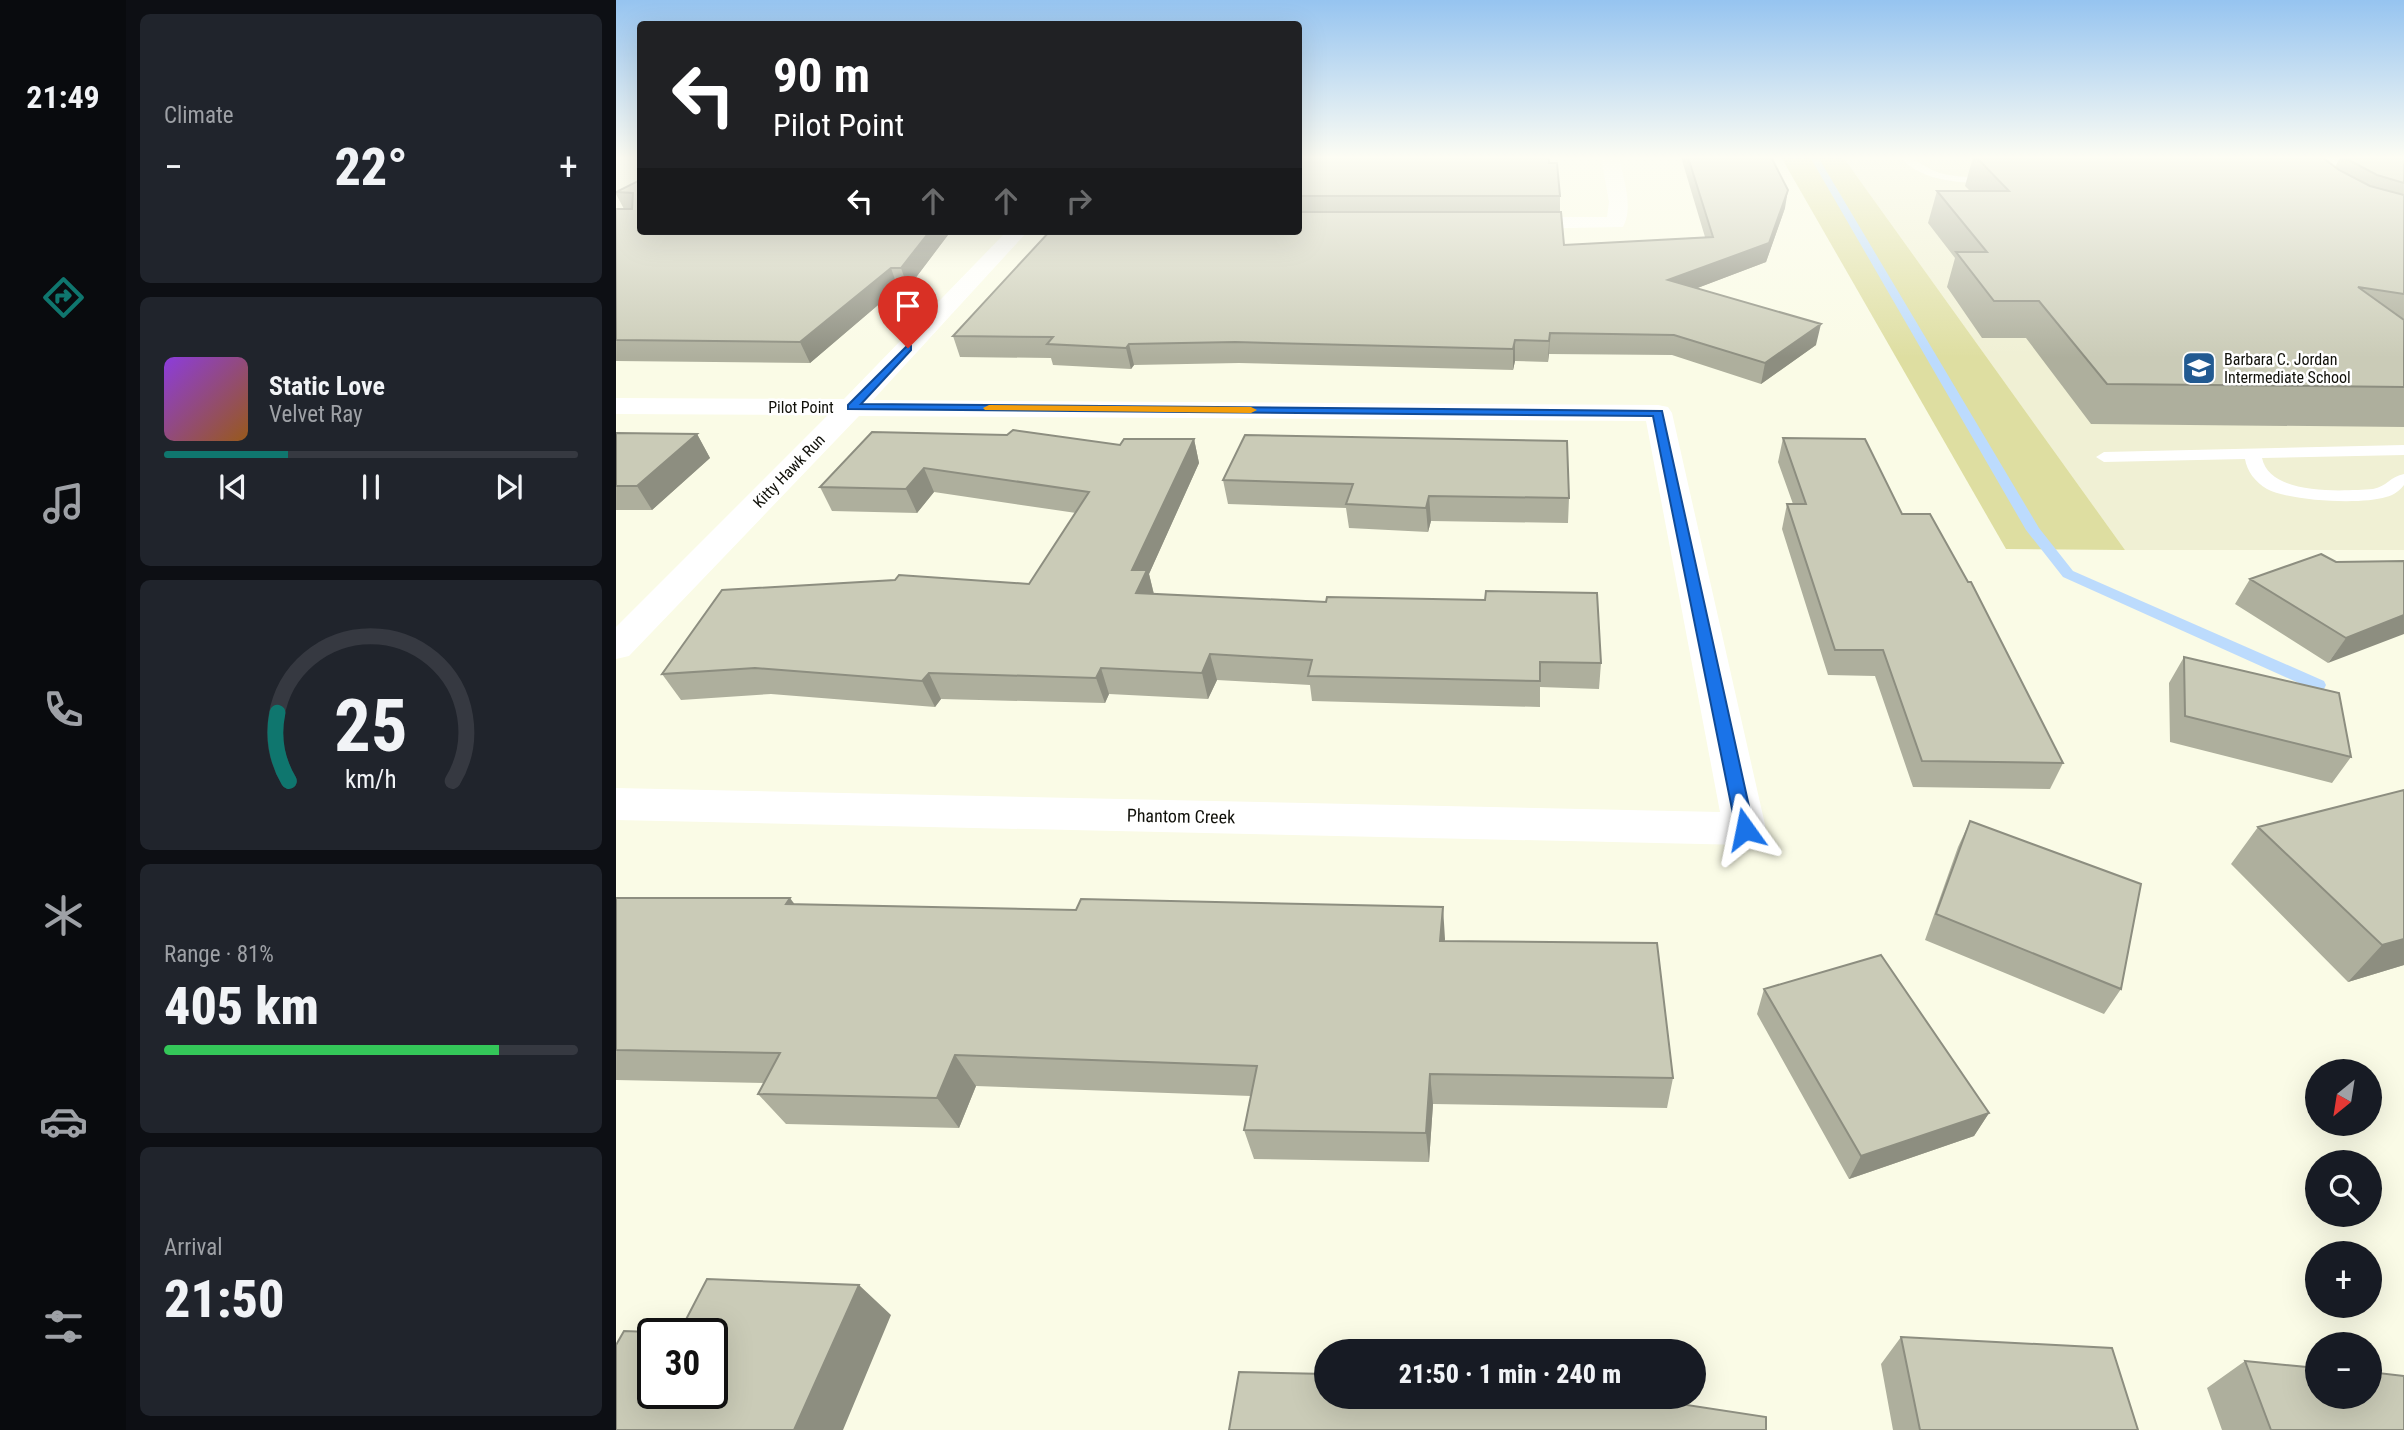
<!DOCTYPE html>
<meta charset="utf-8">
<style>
:root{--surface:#171b24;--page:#20242c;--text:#f1f3f6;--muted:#9ea1a6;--line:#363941;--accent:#0f766e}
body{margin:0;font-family:"Roboto Condensed",sans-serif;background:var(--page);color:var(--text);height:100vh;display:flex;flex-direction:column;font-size:26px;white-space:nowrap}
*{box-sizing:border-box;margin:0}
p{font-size:23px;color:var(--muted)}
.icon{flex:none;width:38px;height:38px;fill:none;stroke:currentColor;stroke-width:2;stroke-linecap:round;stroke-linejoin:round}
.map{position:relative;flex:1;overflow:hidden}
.drawer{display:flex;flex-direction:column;gap:14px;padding:14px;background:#0d0f14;width:490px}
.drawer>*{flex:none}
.hud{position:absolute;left:21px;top:21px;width:665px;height:214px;border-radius:7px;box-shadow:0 7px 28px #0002;background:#202124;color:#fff;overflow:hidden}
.needle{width:46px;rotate:210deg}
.fabs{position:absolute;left:1689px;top:1059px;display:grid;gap:14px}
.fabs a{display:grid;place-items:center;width:77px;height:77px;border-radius:50%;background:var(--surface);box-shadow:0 7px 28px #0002;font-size:35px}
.speed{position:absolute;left:21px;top:1318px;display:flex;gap:14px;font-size:35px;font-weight:700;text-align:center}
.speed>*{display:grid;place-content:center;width:91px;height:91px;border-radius:50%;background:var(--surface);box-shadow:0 7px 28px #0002;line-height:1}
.speed .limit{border:4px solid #111;border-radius:10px;background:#fff;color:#111}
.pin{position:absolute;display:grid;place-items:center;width:60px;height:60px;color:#fff;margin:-72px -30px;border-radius:50% 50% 50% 0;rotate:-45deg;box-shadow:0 0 7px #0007}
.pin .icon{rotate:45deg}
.me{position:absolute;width:77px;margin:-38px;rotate:348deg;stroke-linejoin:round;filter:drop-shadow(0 0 5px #0008)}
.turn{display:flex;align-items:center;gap:24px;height:147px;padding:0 21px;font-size:32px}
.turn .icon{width:91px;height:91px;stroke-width:2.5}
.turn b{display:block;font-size:49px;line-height:60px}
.lanes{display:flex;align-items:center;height:66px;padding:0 21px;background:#0003;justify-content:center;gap:35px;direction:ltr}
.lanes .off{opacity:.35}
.big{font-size:52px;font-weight:800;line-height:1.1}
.drawer .tile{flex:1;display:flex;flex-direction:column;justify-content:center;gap:10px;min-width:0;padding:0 24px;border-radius:10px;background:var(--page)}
.drawer .dial{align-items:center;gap:0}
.dial svg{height:182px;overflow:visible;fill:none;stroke:var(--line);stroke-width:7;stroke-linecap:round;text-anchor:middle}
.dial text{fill:var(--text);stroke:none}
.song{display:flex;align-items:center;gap:21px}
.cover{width:84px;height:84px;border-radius:10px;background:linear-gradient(135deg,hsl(270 70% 55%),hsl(30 70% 35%))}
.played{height:7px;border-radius:4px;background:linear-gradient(90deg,var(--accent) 30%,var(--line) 30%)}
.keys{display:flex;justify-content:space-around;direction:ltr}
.heat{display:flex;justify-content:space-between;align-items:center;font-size:38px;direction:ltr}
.charge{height:10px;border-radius:5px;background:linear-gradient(90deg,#34c759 81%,var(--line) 0)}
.trip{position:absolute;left:698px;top:1339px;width:392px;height:70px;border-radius:35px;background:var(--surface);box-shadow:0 7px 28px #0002;font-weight:800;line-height:70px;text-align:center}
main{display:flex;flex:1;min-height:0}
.dock{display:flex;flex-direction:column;width:126px;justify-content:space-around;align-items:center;background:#090b0e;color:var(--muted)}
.dock .icon{width:49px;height:49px}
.dock .current{color:var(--accent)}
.dock b{font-size:32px;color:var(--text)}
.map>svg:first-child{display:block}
.built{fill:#f0f0d4}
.green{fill:#dedea1}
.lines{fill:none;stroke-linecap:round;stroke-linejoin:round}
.stream{fill:#bcdbfd;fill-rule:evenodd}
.lane{fill:#fff;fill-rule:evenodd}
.street{fill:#fff;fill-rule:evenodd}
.wall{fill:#aeaf9d}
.shaded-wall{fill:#8d8e80}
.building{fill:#cacbb7;stroke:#8d8e80;stroke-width:2;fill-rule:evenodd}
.route{fill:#1a73e8;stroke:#114b97;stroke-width:2}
.slow{fill:#f59e0b}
.labels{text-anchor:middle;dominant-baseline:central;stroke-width:5;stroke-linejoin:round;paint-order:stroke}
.far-poi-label{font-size:16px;fill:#101009;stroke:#fff;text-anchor:start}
.far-street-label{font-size:16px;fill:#101009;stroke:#fff}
.street-label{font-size:18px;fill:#101009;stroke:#fff}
</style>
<main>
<nav class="dock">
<b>21:49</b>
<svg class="icon current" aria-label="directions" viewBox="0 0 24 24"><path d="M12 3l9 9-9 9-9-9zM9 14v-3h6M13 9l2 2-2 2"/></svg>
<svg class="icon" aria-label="music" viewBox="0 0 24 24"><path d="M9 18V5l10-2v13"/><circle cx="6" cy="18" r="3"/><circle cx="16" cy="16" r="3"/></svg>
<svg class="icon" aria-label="phone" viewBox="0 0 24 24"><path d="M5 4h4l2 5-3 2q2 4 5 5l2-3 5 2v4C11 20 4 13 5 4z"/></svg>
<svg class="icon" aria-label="climate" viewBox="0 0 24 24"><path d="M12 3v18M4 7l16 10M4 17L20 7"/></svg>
<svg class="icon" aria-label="car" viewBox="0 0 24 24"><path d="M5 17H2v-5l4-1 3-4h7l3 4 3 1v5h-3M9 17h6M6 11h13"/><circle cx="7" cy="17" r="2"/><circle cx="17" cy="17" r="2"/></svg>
<svg class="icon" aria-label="filters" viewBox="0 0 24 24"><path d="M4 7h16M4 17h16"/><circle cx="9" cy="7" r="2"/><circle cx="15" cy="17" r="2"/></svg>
</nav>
<section class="drawer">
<div class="tile"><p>Climate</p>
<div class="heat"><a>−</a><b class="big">22°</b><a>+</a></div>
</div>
<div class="tile">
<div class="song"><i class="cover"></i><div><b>Static Love</b><p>Velvet Ray</p></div></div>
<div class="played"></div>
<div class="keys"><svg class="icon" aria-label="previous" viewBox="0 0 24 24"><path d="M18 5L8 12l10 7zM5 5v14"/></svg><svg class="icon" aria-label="pause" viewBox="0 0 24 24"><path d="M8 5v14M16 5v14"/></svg><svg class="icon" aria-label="next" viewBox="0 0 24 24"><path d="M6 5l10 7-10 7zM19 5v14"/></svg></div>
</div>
<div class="tile dial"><svg viewBox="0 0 100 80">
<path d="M14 69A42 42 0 1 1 86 69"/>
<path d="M14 69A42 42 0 0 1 9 39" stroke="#0f766e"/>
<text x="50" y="56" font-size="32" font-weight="700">25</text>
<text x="50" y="72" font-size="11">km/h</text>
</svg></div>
<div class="tile"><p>Range · 81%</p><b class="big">405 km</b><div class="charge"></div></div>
<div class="tile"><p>Arrival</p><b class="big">21:50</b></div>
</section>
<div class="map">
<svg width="1788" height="1430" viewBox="0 0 1788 1430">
<rect width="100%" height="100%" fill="#fafbe6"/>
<path class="built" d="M1227 157H1683L1788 187V550H1509Z"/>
<path class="green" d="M1165 157H1227L1509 550 1390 549Z"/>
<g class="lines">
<path class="stream" d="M1194 157H1202L1423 528 1457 571 1708 681 1710 685 1708 689H1696L1447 577 1410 530Z"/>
<path class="lane" d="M1283 157C1299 157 1309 168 1324 173 1342 178 1362 177 1380 177L1385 180 1380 183C1346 183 1308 183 1283 157Z
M1788 445V455L1646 458C1654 496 1726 491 1757 489 1770 487 1775 476 1788 474V485C1783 491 1778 495 1770 497 1745 505 1674 501 1651 489 1639 482 1631 471 1629 459L1488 462 1480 457 1488 452Z"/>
<path class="street" d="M985 157H1003C1007 178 1018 208 1007 227L895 229 888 227 885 223 888 219 895 217H991L993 202Z
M1705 157H1734L1788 171V182L1707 161Z
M391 231H412L257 400 1042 405 1052 407 1056 413 1150 829 1144 840 1129 845 0 820V788L1104 812 1030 421 243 416 13 656 0 659V627L212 415 0 414V398L228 399Z"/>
</g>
<path class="wall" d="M682 157 933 163 944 196V212L948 245 1089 237 1065 157H1155L1169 208 1150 262 1081 288 1200 345 1145 384 1056 355 933 354 932 362 899 361 897 370 623 363 518 365 515 369 437 365 435 358 344 357 337 336 682 231Z
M1357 157H1706L1719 167 1724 157H1788V427L1475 424 1410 338H1366L1331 287 1339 258 1312 223 1321 191H1354L1349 186Z
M24 180V231H335L292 288H282L194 363 0 361V209H8L0 194V192Z
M256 432 504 445 578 439 583 463 533 574 538 594 985 663 983 689 924 687V707L696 701 694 685 601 680 592 699 493 694 489 703 325 699 319 707 155 694 65 700 46 674 413 584 460 513 318 492 301 513 216 511 204 487Z
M0 433 81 434 94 458 36 510H0Z
M629 435 953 498 952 523 815 521 812 532 733 528 730 508 612 504 607 480Z
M1167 438 1286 514 1447 763 1434 789 1297 787 1259 676 1212 675 1166 529 1171 504H1177L1162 462Z
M1788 561 1712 663 1619 604 1634 579 1720 562Z
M1568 657 1735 757 1716 783 1554 742 1553 683Z
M1354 821 1505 989 1488 1014 1309 940 1342 847Z
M1642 827 1788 965 1732 982 1615 864Z
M0 898 179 905 829 941 1057 1078 1051 1108 817 1104 813 1162 638 1159 628 1130 635 1096 360 1086 343 1128 170 1124 142 1094 148 1083 0 1080Z
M1148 989 1373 1113 1358 1136 1233 1179 1141 1014Z
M1285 1337 1522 1430H1277L1265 1364Z
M1629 1361 1788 1430H1606L1591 1388Z"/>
<path class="shaded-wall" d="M1172 190 1169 208 1150 262 1050 300 1052 280Z
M314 231H335L292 288 285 268Z
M275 268 282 288 194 363 184 342Z
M1205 324 1200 345 1145 384 1149 363Z
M934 333 933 354 932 362 933 341Z
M899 340V361L897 370V349Z
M513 344 518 365 515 369 510 348Z
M81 434 94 458 36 510 21 486Z
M578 439 583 463 533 574 538 595 520 593 516 570Z
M308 468 318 492 301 513 290 489Z
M813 496 815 521 812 532 810 508Z
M1788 615V634L1712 663 1730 638Z
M594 654 601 680 592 699 586 673Z
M485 668 493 694 489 703 480 678Z
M313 673 325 699 319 707 306 681Z
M174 898 198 930 170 904Z
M827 907 829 939 826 973 824 941Z
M1788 939V965L1732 982 1766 945Z
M339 1055 360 1086 343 1128 321 1098Z
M814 1074 817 1104 813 1162 810 1133Z
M1373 1113 1358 1136 1233 1179 1245 1156Z
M243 1285 275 1315 227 1430H178Z
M763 1396H770L771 1401 769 1428 762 1403Z"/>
<path class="building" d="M682 157H933V163H941L944 196H682Z
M1072 157H1155L1172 190 1153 243 1052 280 1205 324 1149 363 1058 335 934 333 933 341 899 340 897 349 619 342 513 344 510 348 431 344 437 337 337 336 434 231H682V212H945L948 245 1097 237Z
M1360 157H1706L1723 170 1754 186 1788 195V294L1742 287 1788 320V387L1491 384 1423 301H1378L1340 252H1371L1321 191H1393Z
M1727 157H1788V183L1761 175Z
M24 180V231H314L285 268H275L184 342 0 340V209H16L17 193 0 192Z
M397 430 504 445 508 439H578L516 570H531L520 593 710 602 711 597 869 600 870 591 981 593 985 663 924 662V681L692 676 696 660 594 654 586 673 485 668 480 678 313 673 306 681 139 668 46 674 106 590 279 580 283 575 413 584 473 492 308 468 290 489 204 487 256 432 391 435Z
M0 433 81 434 21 486H0Z
M629 435 951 441 953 498 813 496 810 508 730 504 737 484 607 480Z
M1167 438 1249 439 1286 514H1314L1352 582H1355L1447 763 1306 761 1267 650H1219L1171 504H1190Z
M1705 554 1720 562 1788 561V615L1730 638 1634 579Z
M1568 657 1723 693 1735 757 1569 716Z
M1788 790V939L1766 945 1642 827Z
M1354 821 1525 884 1505 989 1320 914Z
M0 898H174L170 904 460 910 465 899 827 907 824 941 1041 943 1057 1078 814 1074 810 1133 628 1130 641 1066 339 1055 321 1098 142 1094 164 1053 0 1050Z
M1265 955 1373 1113 1245 1156 1148 989Z
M91 1279 243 1285 178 1430H0V1345L8 1331 63 1333ZM37 1334H96V1393H37Z
M1285 1337 1496 1348 1522 1430H1304Z
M1629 1361 1701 1368V1396H1754V1372L1788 1376V1430H1655Z
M623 1372 710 1374V1396H763L762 1403 921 1407 922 1396H1012L1150 1417V1430H613Z"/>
<linearGradient id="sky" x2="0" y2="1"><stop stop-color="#96c4f0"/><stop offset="0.44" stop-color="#fdfdf4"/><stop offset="1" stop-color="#fdfdf4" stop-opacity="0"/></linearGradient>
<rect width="1788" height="358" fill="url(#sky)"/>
<path class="route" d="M292 345 295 346V350L245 404 1046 411 1138 829 1136 834H1123L1120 829 1037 416 232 409V405Z"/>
<path class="slow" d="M373 405 635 407 641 410 635 413 369 410 367 408Z"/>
<defs>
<g id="school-square" transform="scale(1.75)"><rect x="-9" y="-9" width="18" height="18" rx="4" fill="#225a91" stroke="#fff"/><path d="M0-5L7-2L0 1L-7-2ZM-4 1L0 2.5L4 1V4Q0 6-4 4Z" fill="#fff"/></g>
</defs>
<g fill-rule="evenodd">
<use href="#school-square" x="1583" y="368"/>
</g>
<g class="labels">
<g class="far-poi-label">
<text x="1608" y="359">Barbara C. Jordan<tspan x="1608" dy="18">Intermediate School</tspan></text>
</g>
<g class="far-street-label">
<text x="185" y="407">Pilot Point</text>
<text transform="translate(173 471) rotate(-46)">Kitty Hawk Run</text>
</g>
<g class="street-label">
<text transform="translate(565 816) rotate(1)">Phantom Creek</text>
</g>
</g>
</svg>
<div class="fabs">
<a><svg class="needle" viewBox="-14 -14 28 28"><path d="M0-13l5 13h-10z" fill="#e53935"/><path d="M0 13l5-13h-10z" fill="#9ea1a6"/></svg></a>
<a><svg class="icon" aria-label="search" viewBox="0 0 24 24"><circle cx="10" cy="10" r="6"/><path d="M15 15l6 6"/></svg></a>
<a>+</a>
<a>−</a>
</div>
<div class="speed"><div class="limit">30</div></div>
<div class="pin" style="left:292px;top:348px;background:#d93025"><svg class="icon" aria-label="arrive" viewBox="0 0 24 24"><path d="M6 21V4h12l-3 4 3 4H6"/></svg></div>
<svg class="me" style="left:1129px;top:829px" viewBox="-20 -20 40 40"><path d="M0-17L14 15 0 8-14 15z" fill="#1a73e8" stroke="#fff" stroke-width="4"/></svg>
<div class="trip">21:50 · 1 min · 240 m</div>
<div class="hud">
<div class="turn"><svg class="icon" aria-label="left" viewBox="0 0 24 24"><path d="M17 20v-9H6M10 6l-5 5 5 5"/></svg><div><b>90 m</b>Pilot Point</div></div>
<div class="lanes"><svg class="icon" aria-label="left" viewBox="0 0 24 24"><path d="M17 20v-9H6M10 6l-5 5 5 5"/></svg><svg class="icon off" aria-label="ahead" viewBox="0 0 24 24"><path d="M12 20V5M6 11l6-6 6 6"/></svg><svg class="icon off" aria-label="ahead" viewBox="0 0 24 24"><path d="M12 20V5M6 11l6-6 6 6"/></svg><svg class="icon off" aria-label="right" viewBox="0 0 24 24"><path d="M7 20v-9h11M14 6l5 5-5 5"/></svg></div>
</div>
</div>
</main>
